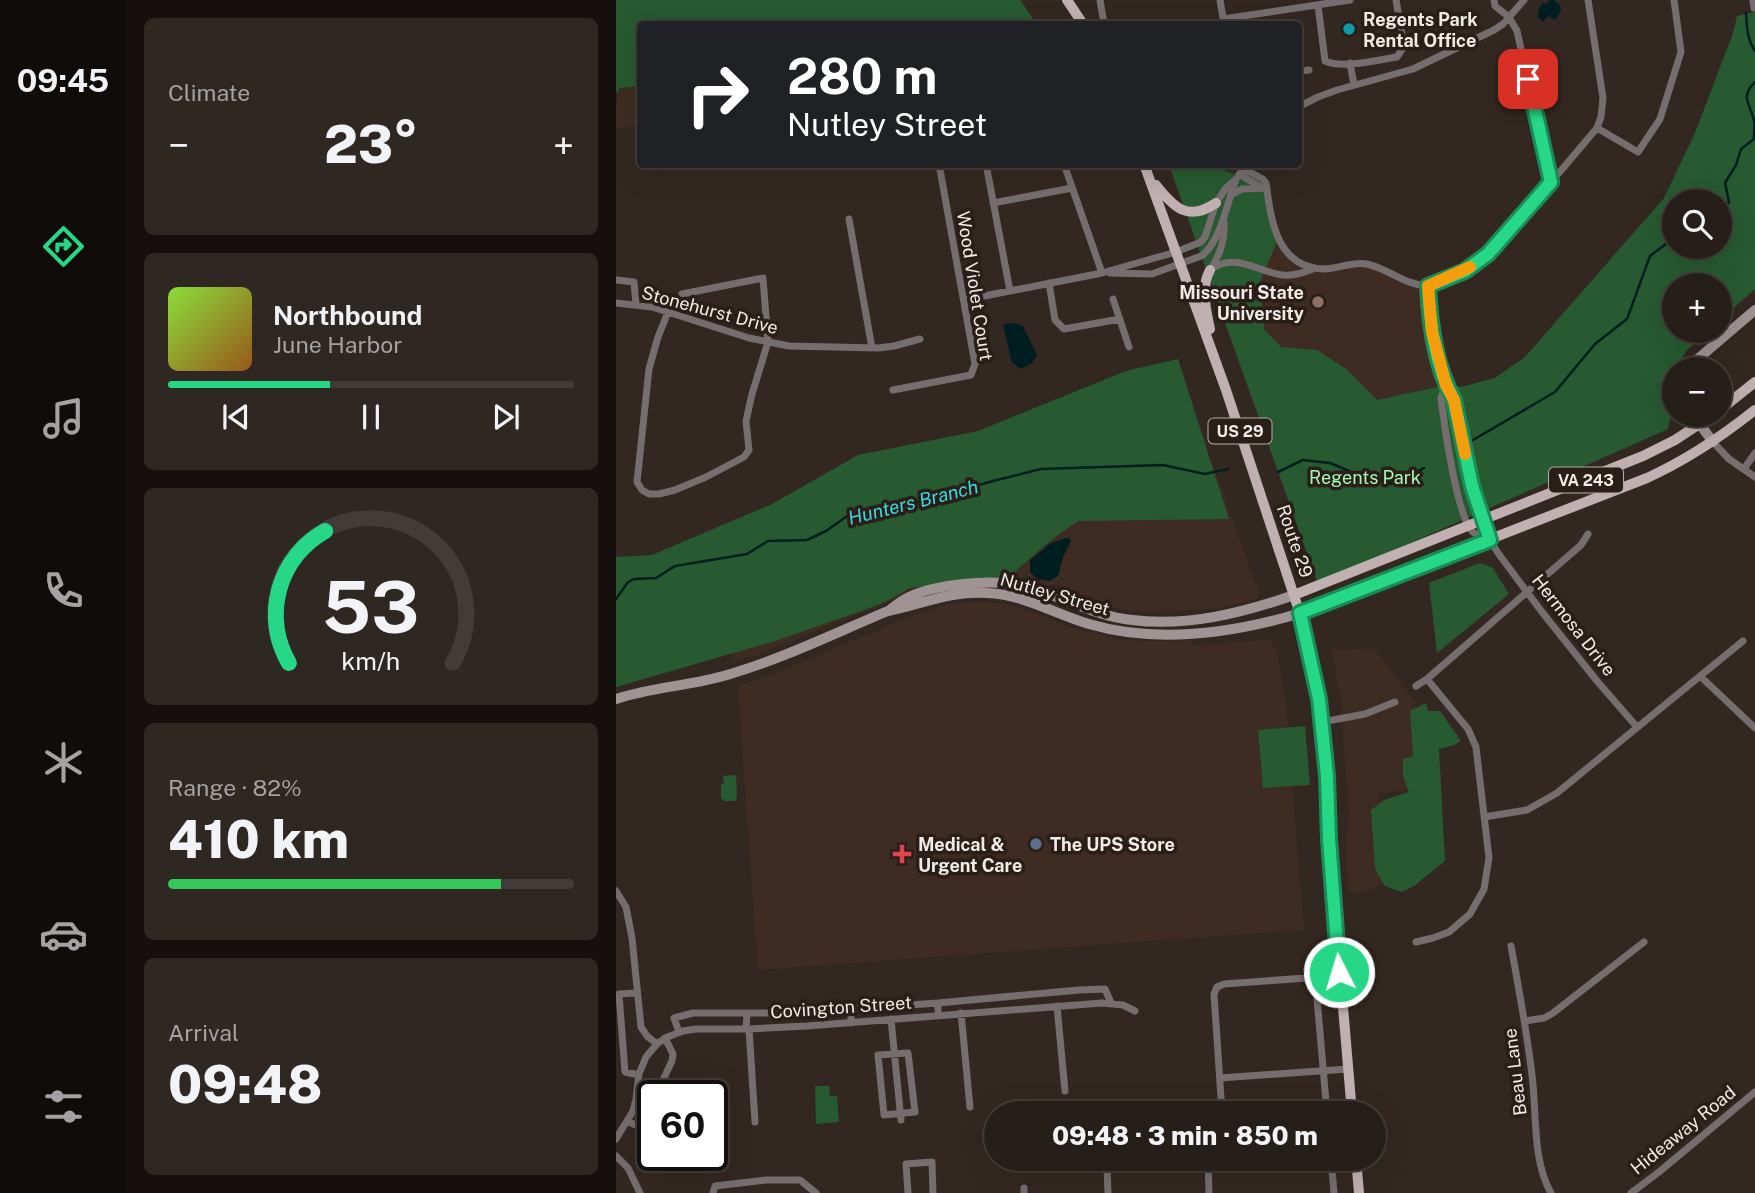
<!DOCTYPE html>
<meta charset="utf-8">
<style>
:root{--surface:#261e19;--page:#2e2722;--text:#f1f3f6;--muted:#a4a2a2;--line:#423c38;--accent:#26d886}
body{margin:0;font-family:"Public Sans",sans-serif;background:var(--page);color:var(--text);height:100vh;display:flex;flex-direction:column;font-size:26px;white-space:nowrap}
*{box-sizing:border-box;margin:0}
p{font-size:23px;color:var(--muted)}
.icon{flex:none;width:38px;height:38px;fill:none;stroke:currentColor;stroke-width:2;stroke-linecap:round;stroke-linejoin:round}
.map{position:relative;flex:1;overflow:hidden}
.sheet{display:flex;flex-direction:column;gap:18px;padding:18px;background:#15100e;width:490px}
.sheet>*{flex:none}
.top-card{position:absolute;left:21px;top:21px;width:665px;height:147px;border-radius:7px;box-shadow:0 7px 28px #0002,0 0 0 2px var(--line);background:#202124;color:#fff;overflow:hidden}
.controls{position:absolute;left:1046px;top:189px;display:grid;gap:14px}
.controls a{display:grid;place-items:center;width:70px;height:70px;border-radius:50%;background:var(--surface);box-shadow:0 7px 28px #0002,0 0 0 2px var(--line);font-size:35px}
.speed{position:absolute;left:21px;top:1080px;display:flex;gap:14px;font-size:35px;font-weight:700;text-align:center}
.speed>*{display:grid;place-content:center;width:91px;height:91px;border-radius:50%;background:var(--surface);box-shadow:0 7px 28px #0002,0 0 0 2px var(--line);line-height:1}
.speed .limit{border:4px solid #111;border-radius:10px;background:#fff;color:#111}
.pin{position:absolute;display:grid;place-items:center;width:60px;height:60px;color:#fff;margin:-30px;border-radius:14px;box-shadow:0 4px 10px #0006}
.me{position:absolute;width:77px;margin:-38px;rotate:355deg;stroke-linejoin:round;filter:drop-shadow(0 0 5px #0008)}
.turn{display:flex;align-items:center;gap:24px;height:147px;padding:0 35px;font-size:32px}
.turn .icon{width:91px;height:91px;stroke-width:2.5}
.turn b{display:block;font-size:49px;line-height:60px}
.big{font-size:52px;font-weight:800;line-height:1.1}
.sheet .tile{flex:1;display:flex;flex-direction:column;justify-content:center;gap:10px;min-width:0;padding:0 24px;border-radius:10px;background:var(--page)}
.sheet .dial{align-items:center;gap:0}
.dial svg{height:182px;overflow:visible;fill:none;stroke:var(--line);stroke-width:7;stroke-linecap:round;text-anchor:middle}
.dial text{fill:var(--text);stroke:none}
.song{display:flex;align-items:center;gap:21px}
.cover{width:84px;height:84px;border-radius:10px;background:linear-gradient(135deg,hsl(90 70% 55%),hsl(30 70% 35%))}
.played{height:7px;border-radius:4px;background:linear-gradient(90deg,var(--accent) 40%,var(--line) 40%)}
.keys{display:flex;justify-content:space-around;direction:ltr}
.heat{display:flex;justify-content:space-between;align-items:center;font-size:38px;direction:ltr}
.charge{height:10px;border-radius:5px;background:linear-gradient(90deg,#34c759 82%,var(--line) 0)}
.trip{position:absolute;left:368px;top:1101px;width:402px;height:70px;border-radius:35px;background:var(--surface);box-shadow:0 7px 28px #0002,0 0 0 2px var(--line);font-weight:800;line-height:70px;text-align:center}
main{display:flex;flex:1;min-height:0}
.menu{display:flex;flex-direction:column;width:126px;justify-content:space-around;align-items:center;background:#0f0c0a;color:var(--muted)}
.menu .icon{width:49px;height:49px}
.menu .on{color:var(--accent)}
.menu b{font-size:32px;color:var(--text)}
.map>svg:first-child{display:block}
.built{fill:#3e2c22}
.green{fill:#275a30;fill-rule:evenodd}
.water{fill:#001e20}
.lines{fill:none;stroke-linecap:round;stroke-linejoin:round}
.stream{stroke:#001e20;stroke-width:2.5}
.street{stroke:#756d6e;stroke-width:7}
.secondary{stroke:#9f9394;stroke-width:10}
.primary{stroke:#c0b0b1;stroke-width:10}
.route-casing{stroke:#198c57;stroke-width:18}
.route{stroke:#26d886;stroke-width:12}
.slow{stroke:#f59e0b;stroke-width:12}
.culture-dot{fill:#0f9aa8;stroke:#291e18;stroke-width:2.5}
.education-dot{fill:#8d6e63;stroke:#291e18;stroke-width:2.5}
.service-dot{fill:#5c6f8a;stroke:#291e18;stroke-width:2.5}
.health-dot{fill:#e0444e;stroke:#291e18;stroke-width:2.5}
.labels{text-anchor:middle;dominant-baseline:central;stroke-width:7;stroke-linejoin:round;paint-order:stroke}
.shield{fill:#291e18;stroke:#b6ada8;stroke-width:2}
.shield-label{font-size:16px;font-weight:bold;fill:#f2eae5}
.poi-label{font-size:18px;font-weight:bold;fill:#f2eae5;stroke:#291e18;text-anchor:start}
.street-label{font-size:18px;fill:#f2eae5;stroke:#291e18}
.park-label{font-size:18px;fill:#a6f9b2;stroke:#291e18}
.water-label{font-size:19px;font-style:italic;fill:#3adae1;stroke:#291e18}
</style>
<main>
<nav class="menu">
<b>09:45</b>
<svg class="icon on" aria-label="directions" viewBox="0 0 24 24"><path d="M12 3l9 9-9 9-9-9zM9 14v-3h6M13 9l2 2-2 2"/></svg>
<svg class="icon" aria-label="music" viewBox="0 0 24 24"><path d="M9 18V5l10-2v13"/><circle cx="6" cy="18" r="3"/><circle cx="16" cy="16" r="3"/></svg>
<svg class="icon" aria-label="phone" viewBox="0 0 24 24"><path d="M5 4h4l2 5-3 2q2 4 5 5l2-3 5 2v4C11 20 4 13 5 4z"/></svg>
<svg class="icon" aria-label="climate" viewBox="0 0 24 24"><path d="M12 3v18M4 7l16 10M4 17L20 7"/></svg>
<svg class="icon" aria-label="car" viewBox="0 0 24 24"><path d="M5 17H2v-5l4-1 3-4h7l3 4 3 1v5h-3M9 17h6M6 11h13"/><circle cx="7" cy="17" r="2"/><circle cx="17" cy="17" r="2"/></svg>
<svg class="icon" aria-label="filters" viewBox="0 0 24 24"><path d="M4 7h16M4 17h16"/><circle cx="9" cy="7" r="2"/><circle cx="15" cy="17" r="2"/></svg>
</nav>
<section class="sheet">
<div class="tile"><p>Climate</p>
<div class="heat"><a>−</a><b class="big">23°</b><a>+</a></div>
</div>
<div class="tile">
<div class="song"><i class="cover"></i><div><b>Northbound</b><p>June Harbor</p></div></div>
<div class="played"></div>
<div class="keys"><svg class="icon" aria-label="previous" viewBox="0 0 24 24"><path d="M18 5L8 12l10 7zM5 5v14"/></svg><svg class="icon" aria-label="pause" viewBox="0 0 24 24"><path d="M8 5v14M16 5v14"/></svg><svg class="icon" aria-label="next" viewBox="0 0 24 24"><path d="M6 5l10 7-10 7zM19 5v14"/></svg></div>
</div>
<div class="tile dial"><svg viewBox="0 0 100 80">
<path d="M14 69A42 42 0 1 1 86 69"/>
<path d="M14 69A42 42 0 0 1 30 11" stroke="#26d886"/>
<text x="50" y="56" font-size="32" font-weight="700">53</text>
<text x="50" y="72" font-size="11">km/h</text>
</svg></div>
<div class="tile"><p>Range · 82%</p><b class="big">410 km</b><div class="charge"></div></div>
<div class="tile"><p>Arrival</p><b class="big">09:48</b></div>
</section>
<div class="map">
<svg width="1139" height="1193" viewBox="0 0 1139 1193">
<rect width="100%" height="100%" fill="#332821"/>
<path class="built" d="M24 52V125L0 130V113L6 57Z
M662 239 689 265 747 263 807 285 830 385 761 400 729 368 701 350 665 347 648 329 643 282Z
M598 469 643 593 641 598 626 603 597 609 536 612 509 610 480 603 445 590 444 583 432 586 409 579 383 577 311 586 138 656 118 660 112 565Z
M351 602H374L396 605 417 612 456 628 501 639 536 641 575 640 576 646 647 640H653L656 643 661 652 667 685 672 728 642 730 647 788 676 786 688 930 142 970 122 686 162 672 295 616 329 605Z
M758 648 799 702 802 788 763 794 768 884 742 894 732 891 731 848 733 798 728 754 726 705 716 650Z"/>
<path class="green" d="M0 0H404L421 24H24V86L3 88 2 95 0 90Z
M1139 12V289L1104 320V285H1059V331H1092L1070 351 1053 380 1056 408 1052 429 702 584 553 165H605L603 168 623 176 647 179 662 239 644 282 648 329 665 347 701 350 729 368 761 400 830 385 845 387 879 378 909 357 1048 198 1079 133 1117 33 1121 16ZM1059 201H1104V247H1059Z
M562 359 613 519 462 521 435 540 395 575 375 580 294 588 273 600 254 608 156 642 0 687V557L36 555 156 504 242 455 362 431 510 371Z
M864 563 877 568 893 594 821 653 813 583Z
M810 703 812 711H824L845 741 838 745 823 749 829 861 798 886 786 892 769 886 759 869 755 810 768 800 793 792 787 776V759L797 756 794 711Z
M689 726 694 785 647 788 642 730Z
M120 775 121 797 119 801H108L105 798V784L108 783 107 776Z
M199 1086H213L214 1096H221L223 1122 200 1124Z"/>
<path class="water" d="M934 0H938L944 5 945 11 939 20 932 16 927 22 921 17 923 12 922 9 927 3 930 4Z
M399 323 407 326 421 355 416 363 405 369 396 363 387 324Z
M449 538H453L455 541 447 557 442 576 434 581 421 579 414 572V560L435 543Z"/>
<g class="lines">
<path class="stream" d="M1130 13C1131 27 1131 40 1139 51
M1104 213 1113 202 1109 183 1120 165 1125 149 1138 139C1138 134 1139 126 1138 121 1135 104 1123 98 1139 82
M857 440 939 392 979 344 1011 319 1034 256 1059 237
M662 472 687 460 714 463 738 473 775 484 808 468
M0 599 12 582 18 579 40 578 59 566 131 554 152 541 191 540 210 531 234 514 269 511 377 481 425 469 547 465 589 474 612 469"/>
<path class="street" d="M484 0 488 24
M604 0 608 24
M878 0 879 6 893 17 901 31 935 182
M1137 0 1138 8
M702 5 709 61C726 69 762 60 781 57L788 46 780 0
M607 19 734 0
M734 63 738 85
M682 71 693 70
M682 107 702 97 721 90 797 69 878 30 887 24 908 0
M981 128 1022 152 1044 119 1065 52 1058 0
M370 164 394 291
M448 164 486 273
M626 168 647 179 650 183C655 219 660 268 708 269 722 269 737 261 751 264 773 269 789 285 812 286 845 273 861 265 886 240L981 128 985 117 987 98 972 0
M623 174 643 186
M615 195 626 189 651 188
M377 203 456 188
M233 219 256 348
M596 267C605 252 609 240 608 222
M594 270C619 251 641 272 667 275 679 276 689 272 699 268
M494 273 536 274 585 256C604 244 612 200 620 179
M0 280 18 282 20 305
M433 283 439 320 448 329 504 319
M812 286C814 324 819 365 838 400L856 486 874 540 882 553 926 612 981 681 1021 727
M497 299 513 347
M348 300 486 273 560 252 585 242 589 237 600 203 610 188 620 179
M0 303 36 307 133 338 173 346 262 348 278 346 304 339
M52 312 42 337 33 369 21 482 26 490 33 494H43L59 490 90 477 128 457 133 450 130 421 136 394 152 342 147 278 66 294
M830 385 825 398C828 422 841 521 858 533 862 536 869 538 874 540
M277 390 355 375 359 364 323 164
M1097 442 1113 459 1139 477
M1128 469 1139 453
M1084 676 1139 728
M800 686 811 679 965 545 972 534
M706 722 749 714 779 702
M868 817 911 810 941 793 1127 641
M0 891 10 907 16 938 25 1027 31 1036 41 1044
M800 942 817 938 833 932 854 914 868 889 873 858 860 747 852 729 811 679
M895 946C903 989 911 1032 916 1075 921 1113 916 1160 935 1193
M20 993 3 994 9 1072 23 1075
M322 1003 463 990 489 989 495 1003
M441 1006 449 1091
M235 1009 322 1003V1015
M131 1013H179L235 1009V1023
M345 1013 354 1107
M275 1019 285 1120
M909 1021 928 1018 937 1013 1028 942
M133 1029 139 1122
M63 1032 58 1018 77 1013H131L130 1029
M292 1053 299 1112 268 1115 262 1055Z
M604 1078 732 1069
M44 1096 47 1080 56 1061 57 1054 49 1038
M606 1113 598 994 601 987 608 984 690 978 697 979 700 987 711 1113
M11 1121 30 1130H37
M0 1139 17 1111 20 1099 23 1074 30 1057 41 1044 49 1038 67 1031 80 1029H133L191 1026 486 1003 507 1005 519 1011
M0 1156 12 1168 24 1193
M592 1158 593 1193
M715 1158 718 1193
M408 1188V1193
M97 1193 99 1186 150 1180H184L200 1193
M292 1193 290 1164 316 1162 317 1193
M492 1193 491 1168 493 1158
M1015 1193 1043 1172 1139 1092"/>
<path class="secondary" d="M1070 369 1139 310
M1077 415 1097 442
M275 609C280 605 286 600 293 597 320 584 374 579 403 585 442 593 476 616 516 620 571 627 627 613 678 595
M0 699C36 687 74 686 111 675 166 659 219 633 272 611 307 604 332 591 371 593 407 594 439 614 473 624 541 644 618 633 685 613"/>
<path class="primary" d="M451 0 467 24
M528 164 610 390 689 629 703 699 711 776 715 866 736 1113
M540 185C558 208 572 222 600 203
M594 270C584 289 590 309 594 329
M1104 410 1139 382
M678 595 1027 456 1059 440 1097 415
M685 613 1031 478C1071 460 1105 437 1139 410
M740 1158 743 1193"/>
</g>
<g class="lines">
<g class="route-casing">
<path id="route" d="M723 972 713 839 711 776 703 699 684 613 874 540 856 486 838 400C819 366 814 324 812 286L849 271 872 254 935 182 912 79"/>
</g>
<use href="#route" class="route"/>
<path class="slow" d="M849 454 838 400 830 385 816 332 812 286 854 267"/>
</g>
<circle class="culture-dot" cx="733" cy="29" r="7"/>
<circle class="education-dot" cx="702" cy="302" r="7"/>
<circle class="service-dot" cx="420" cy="844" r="7"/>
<path class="health-dot" d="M282.5 843.5h7v7h7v7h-7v7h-7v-7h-7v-7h7z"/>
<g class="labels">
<g class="shield">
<rect x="592.5" y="418.5" width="63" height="25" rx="5"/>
<rect x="933" y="467.5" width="74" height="25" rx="5"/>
</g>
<g class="shield-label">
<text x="624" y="431">US 29</text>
<text x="970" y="480">VA 243</text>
</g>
<g class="poi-label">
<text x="747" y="19">Regents Park<tspan x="747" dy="21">Rental Office</tspan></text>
<text x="688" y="292" text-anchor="end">Missouri State<tspan x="688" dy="21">University</tspan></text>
<text x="302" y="844">Medical &amp;<tspan x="302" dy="21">Urgent Care</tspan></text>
<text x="434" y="844">The UPS Store</text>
</g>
<g class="street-label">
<text transform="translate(359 286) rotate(81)">Wood Violet Court</text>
<text transform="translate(94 310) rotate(15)">Stonehurst Drive</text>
<text transform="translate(679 541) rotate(71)">Route 29</text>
<text transform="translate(439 594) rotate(16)">Nutley Street</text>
<text transform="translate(958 625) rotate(52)">Hermosa Drive</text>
<text transform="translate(225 1007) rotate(-4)">Covington Street</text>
<text transform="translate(899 1072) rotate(-97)">Beau Lane</text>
<text transform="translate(1067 1130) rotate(-39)">Hideaway Road</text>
</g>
<g class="park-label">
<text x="749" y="477">Regents Park</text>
</g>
<g class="water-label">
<text transform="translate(297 502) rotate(-14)">Hunters Branch</text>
</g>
</g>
</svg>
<div class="controls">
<a><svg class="icon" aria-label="search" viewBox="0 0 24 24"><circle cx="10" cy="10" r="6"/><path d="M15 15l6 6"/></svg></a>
<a>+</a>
<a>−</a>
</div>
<div class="speed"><div class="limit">60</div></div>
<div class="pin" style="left:912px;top:79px;background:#d93025"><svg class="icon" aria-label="arrive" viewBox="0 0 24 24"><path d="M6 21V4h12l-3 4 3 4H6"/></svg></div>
<svg class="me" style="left:723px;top:972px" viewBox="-20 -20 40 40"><circle r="17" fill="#26d886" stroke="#fff" stroke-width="3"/><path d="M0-11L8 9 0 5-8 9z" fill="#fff"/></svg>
<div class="trip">09:48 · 3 min · 850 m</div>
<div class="top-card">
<div class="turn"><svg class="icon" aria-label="right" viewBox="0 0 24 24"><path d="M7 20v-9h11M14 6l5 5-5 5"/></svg><div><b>280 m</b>Nutley Street</div></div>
</div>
</div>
</main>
